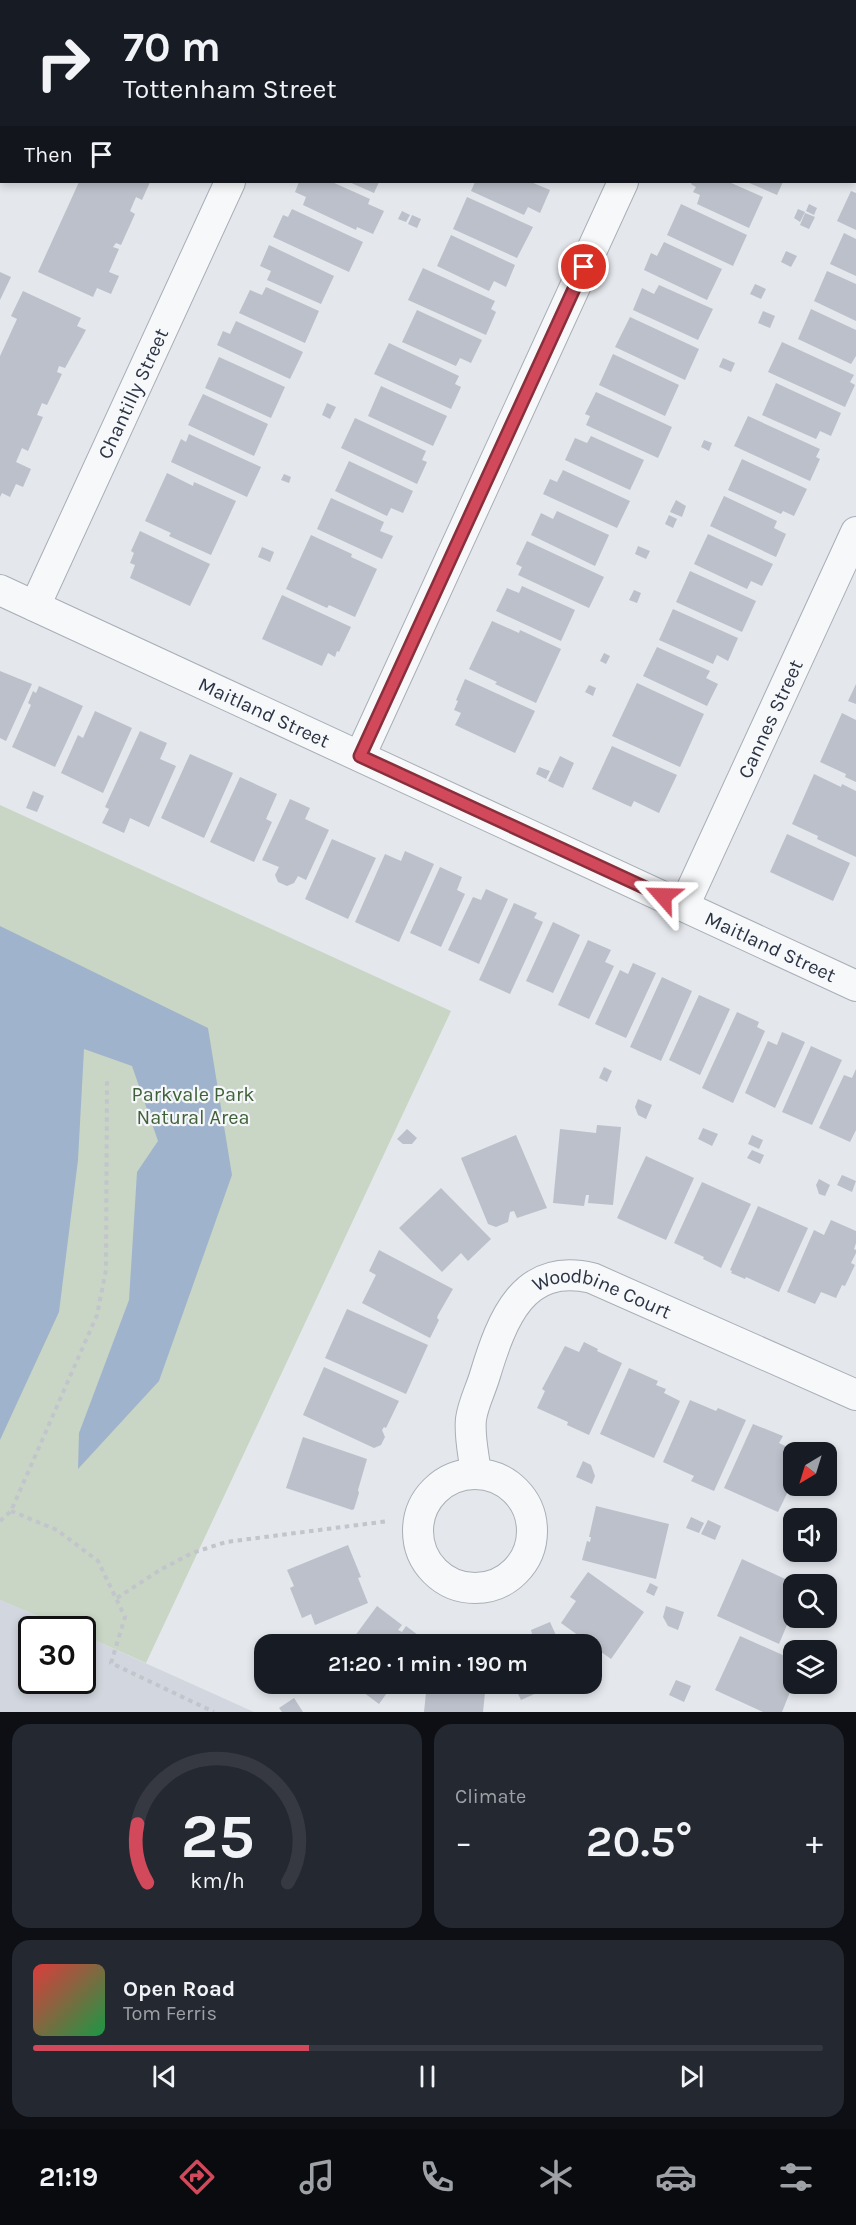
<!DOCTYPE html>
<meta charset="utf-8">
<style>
:root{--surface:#171b24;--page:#242831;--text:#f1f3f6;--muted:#9ea1a6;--line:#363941;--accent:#d1495b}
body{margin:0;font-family:Karla,sans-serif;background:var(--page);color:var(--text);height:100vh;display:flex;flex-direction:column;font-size:22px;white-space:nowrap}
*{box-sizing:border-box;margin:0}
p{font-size:20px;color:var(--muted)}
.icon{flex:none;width:33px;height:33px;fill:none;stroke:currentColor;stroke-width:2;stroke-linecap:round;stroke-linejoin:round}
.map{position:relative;height:1712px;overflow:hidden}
.panel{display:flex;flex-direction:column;gap:12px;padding:12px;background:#0d0f14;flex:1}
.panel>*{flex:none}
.guide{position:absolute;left:0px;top:0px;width:856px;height:183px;box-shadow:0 3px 9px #0003;background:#171b24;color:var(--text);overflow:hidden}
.needle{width:39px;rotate:218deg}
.tools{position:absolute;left:783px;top:1442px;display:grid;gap:12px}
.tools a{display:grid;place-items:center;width:54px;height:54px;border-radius:12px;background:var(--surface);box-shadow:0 3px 9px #0003;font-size:30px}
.speed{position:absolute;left:18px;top:1616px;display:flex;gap:12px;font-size:30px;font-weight:700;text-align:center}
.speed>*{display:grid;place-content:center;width:78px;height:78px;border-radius:50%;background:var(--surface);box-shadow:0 3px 9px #0003;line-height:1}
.speed .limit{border:3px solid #111;border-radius:9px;background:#fff;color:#111}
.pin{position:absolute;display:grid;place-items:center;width:51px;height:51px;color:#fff;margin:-26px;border:3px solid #fff;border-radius:50%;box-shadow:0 2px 6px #0007}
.me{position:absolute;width:66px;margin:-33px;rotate:295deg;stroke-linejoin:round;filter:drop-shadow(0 0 4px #0008)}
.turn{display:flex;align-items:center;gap:21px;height:126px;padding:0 24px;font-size:27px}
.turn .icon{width:78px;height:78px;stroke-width:2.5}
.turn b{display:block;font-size:42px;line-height:51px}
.then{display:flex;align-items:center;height:57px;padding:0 24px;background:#0003;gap:12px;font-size:22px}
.big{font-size:45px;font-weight:600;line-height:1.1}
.panel .card{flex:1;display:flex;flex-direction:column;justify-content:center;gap:9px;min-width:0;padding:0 21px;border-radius:18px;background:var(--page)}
.panel .dial{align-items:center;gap:0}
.dial svg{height:156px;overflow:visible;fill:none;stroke:var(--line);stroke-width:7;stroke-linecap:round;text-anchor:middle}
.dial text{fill:var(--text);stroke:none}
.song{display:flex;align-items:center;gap:18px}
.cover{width:72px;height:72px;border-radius:9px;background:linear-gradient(135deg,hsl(0 70% 55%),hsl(140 70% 35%))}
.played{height:6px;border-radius:3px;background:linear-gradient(90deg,var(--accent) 35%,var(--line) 35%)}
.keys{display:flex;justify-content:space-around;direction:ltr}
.heat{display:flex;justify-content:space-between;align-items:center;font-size:33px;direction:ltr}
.panel .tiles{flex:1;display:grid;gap:12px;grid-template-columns:1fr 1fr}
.card:last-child{grid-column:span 2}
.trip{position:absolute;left:254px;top:1634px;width:348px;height:60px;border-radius:18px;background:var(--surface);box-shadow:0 3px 9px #0003;font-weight:600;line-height:60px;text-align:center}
.dock{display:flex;height:96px;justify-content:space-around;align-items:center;background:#090b0e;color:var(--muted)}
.dock .icon{width:42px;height:42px}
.dock .selected{color:var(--accent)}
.dock b{font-size:27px;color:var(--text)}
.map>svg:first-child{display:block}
.built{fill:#d2d6de}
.green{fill:#c9d6c5}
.water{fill:#9fb4cc}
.building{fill:#bbc0ca}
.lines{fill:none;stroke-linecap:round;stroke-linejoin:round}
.street-casing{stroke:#a9aeb7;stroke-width:32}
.path{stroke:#c2c5cb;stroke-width:4;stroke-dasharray:4.5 4.5;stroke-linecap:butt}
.street{stroke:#f7f8fa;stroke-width:30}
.route-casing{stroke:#882f3b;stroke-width:15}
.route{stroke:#d1495b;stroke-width:10}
.labels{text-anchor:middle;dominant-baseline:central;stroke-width:4.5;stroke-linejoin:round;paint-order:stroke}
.street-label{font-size:20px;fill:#2b3445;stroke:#f4f6f9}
.park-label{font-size:20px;fill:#3f6138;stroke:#f4f6f9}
</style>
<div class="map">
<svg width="856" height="1712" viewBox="0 0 856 1712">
<rect width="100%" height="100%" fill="#e4e7ec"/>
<path class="built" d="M0 1600 68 1629H32V1680H82L83 1635 254 1712H0Z"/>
<path class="green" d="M0 805 451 1011 146 1663 83 1635 82 1629H68L0 1600Z"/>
<path class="water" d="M0 926 208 1028 232 1175 159 1381 78 1469 79 1433 129 1300 137 1172 158 1141 132 1066 84 1049 78 1160 59 1312 0 1440Z"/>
<path class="building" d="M79 182H150L142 200 136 197 130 211 135 214 121 245 116 243 113 247 119 249 109 272 119 276 111 294 97 288 93 297 38 272Z
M299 182H332L370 199 368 204 384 211 373 234 357 227 356 230 303 205 306 197 295 192Z
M349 182H379L374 193Z
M475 182H531L550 190 540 213 528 207 524 215 471 191Z
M692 182H729L763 197 749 228 697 204 700 195 693 192 696 187 691 184Z
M747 182H783L777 195Z
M851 191 856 193V230L837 221Z
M467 197 533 227 517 258 453 229Z
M681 204 747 235 733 266 667 235Z
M809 204 817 208 814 215 806 211Z
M292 209 363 242 349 272 273 237 283 215 288 217Z
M798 209 805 212 800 222 794 218Z
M402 211 410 215 406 222 398 219Z
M805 213 815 217 809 229 800 225Z
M412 215 421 219 417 228 408 224Z
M844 233 856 239V276L830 264Z
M451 235 515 265 506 287 494 281 489 291 437 266Z
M664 242 722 269 707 300 644 270 651 253 657 256Z
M269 245 334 276 321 304 267 280 271 271 260 266Z
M786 251 797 256 791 267 781 262Z
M423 268 495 301 491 309 496 312 486 335 408 300Z
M827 271 856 284V321L814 301Z
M0 272 11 277 0 300Z
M755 284 766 289 761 299 750 294Z
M659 285 713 309 698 340 633 310 642 288 654 294Z
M266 287 319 311 305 343 239 313 250 290 262 295Z
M23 291 81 318 77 326 86 330 65 368 59 366 57 372 62 374 47 405 42 403 37 415 43 417 28 451 22 448 16 462 31 469 23 487 16 484 10 497 2 493 0 497V356L17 319 11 316Z
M811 309 856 330V356L851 364 798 339Z
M417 310 482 340 471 363 460 358 456 366 402 342Z
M763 311 775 316 770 328 758 323Z
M630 317 699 349 685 380 615 347Z
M236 321 303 352 290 379 217 345 223 331 230 334Z
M782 342 854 375 850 382 855 385 845 407 768 372Z
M389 343 459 376 455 384 461 387 451 409 374 374Z
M613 354 679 385 665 416 599 385Z
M219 357 285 387 271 418 205 388Z
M723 358 735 363 731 372 719 367Z
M776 383 841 413 831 436 820 431 816 439 762 415Z
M381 386 447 416 433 446 368 416Z
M596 392 672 427 658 458 586 425 590 416 585 414Z
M203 394 268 424 254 456 188 425Z
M327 403 336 407 330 419 322 415Z
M748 416 820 449 816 457 820 459 810 481 734 446Z
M355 418 426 451 422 460 427 462 417 484 341 448Z
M189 434 261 467 247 497 171 462 181 439 186 442Z
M591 436 644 460 630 490 565 460 575 438 587 443Z
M704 440 712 443 709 451 701 447Z
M742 459 807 489 794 516 783 511 781 514 728 490Z
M349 461 413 491 403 513 391 508 387 516 335 491Z
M563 470 630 501 617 528 543 494 550 479 557 482Z
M167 473 193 486 194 482 236 501 211 555 169 536 171 533 145 521Z
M284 474 291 477 289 483 281 480Z
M724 496 777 521 774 528 786 534 776 557 710 526Z
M331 498 384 522 380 531 393 536 382 559 317 529Z
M676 500 686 506 682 517 670 512Z
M557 511 609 535 595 566 531 535 541 513 553 519Z
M669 515 677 519 673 528 665 524Z
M140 531 210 564 190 606 130 578 135 565 130 563 134 553 131 551Z
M708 534 773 564 762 586 751 581 747 589 694 564Z
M311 535 352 554 351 557 377 569 355 617 329 605 327 608 286 589Z
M527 541 604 577 589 608 518 575 522 567 516 564Z
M638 546 650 551 646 559 635 554Z
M262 547 274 552 270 562 258 557Z
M690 571 756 601 742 632 676 602Z
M522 586 575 610 561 641 496 611 507 588 519 593Z
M634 590 641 593 637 603 629 600Z
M282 595 351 627 339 652 337 651 335 657 328 653 322 666 262 639Z
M673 609 738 638 728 661 717 655 713 664 659 640Z
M492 621 519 633 520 630 561 649 536 703 495 684 497 682 469 669Z
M657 647 710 671 706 678 718 684 707 706 643 676Z
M604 653 610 656 606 664 600 661Z
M0 671 32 684 6 741 0 738Z
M465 679 535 711 515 753 455 725 461 713 454 710 458 701 456 700Z
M637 683 704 714 680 767 612 736Z
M856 684V704L848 701Z
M589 685 596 688 593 696 585 692Z
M39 686 83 706 55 767 12 747 31 705 28 703 33 691 36 693Z
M95 711 132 728 103 793 61 773 78 735 83 738Z
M842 713 856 720V782L845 777 846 774 820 762Z
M140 731 167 743 160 759 176 766 149 827 130 818 124 833 102 823 109 809 105 807Z
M612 746 677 775 659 813 634 801 631 807 592 789Z
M190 754 233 773 204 838 161 818Z
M560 756 574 763 563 788 548 781Z
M539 767 550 771 546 779 536 774Z
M814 774 841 787 842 784 856 791V857L817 839 818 836 792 824Z
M240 777 277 794 266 819 272 822 254 862 210 842Z
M33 791 44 796 37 812 26 808Z
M290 799 310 808 305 819 329 830 306 880 298 876 294 883 287 886 278 882 275 875 279 867 262 860Z
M787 834 850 863 833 901 770 872Z
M332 839 376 858 348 919 305 899Z
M405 851 434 864 399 942 355 922 385 854 401 861Z
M440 867 462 877 457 890 465 894 441 947 410 933Z
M486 889 508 899 479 964 448 950 473 897 481 900Z
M514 903 537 913 534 918 543 922 510 994 479 980Z
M553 922 580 935 553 993 526 981Z
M588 940 611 950 605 962 614 966 589 1019 558 1005Z
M633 963 656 973 626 1038 595 1024 620 970 628 974Z
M662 977 692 991 661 1061 630 1047Z
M699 995 730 1009 700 1075 669 1060Z
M737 1012 759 1022 757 1027 765 1031 733 1103 702 1088Z
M782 1032 805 1042 775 1108 745 1093 768 1041 777 1045Z
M811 1046 842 1060 812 1125 782 1112Z
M604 1067 612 1071 607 1082 599 1078Z
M856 1069V1130L850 1142 819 1128 844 1075 852 1078Z
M638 1099 652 1105 646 1119 638 1115 635 1107Z
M597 1125 621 1127 613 1205 588 1203 589 1195H586L584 1206 553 1203 560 1129 596 1133Z
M703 1128 718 1134 712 1146 698 1139Z
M407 1129 417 1138 412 1144H403L397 1139Z
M516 1135 547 1208 517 1218 514 1211 510 1212 508 1222 496 1227 488 1224 461 1158Z
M752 1135 763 1140 759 1149 748 1144Z
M752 1150 764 1155 760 1164 747 1158Z
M646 1156 694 1178 666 1240 617 1218Z
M842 1175 856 1181 852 1192 837 1185Z
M819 1179 830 1185 825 1196 819 1194 816 1185Z
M702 1182 751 1204 721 1268 703 1259 704 1257 674 1243Z
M441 1188 491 1239 468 1261 461 1253 442 1272 399 1228Z
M758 1206 808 1228 779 1292 746 1277 745 1279 731 1273 732 1271 730 1270Z
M831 1220 856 1231V1243L854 1249 856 1250V1253L851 1263 855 1265 845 1286 842 1285 836 1298 821 1292 815 1304 787 1292 814 1230 824 1235Z
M379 1250 453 1289 438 1315 437 1318 439 1320 430 1338 362 1303 376 1275 369 1271Z
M347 1309 428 1345 406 1394 325 1358Z
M584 1342 598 1349 597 1351 622 1363 589 1435 567 1425 568 1422 537 1408 545 1391 542 1389 565 1346 579 1352Z
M324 1367 399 1401 386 1428 384 1427 382 1430 385 1437 381 1445 374 1448 303 1415Z
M629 1368 658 1381 656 1385 666 1389 664 1393 680 1401 654 1458 600 1434Z
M690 1400 716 1411 718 1408 746 1420 714 1491 691 1481 694 1476 663 1462Z
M753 1424 783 1436 779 1443 798 1452H794V1479L778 1512 724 1488Z
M303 1437 367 1459 358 1490 359 1493 354 1509 352 1510 286 1488Z
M583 1461 591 1465 595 1476 592 1484 576 1477Z
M596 1506 669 1524 656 1579 582 1560 587 1541 590 1542 591 1537H589Z
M691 1517 704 1523 699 1533 686 1528Z
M708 1520 721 1526 715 1540 701 1534Z
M348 1545 361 1577 358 1578 368 1603 315 1625 311 1614 302 1618 290 1588 294 1586 287 1570Z
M742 1559 794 1583V1608L779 1644 717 1616Z
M588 1572 644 1612 611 1659 561 1623 576 1601 570 1597Z
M650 1583 658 1587 654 1596 646 1592Z
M377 1606 402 1625 398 1630 402 1632 406 1626 426 1641 423 1644H349Z
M666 1606 684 1612 678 1630 668 1626 663 1617Z
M550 1622 560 1644H510L532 1634 531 1630Z
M740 1636 794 1660V1682L782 1712H763L715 1690Z
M676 1680 691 1686 684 1702 669 1695Z
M364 1683H394L379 1704 359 1689Z
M427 1683H486L483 1712H424Z
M513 1683H559L521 1700Z
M294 1698 303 1712H282L279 1708Z"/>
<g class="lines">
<g class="street-casing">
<g id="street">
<path d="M312 2 313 0"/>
<path d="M705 2 706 0"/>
<path id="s1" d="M0 590 856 986"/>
<path id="s2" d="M35 606 230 182"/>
<path d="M360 756 623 182"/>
<path id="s3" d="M684 906 856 532"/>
<circle cx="475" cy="1531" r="57"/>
<path id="s4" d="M476 1474C474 1456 469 1436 471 1419 473 1404 481 1389 485 1375 502 1319 523 1262 592 1278L856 1395"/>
</g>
</g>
<path class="path" d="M11 1511 57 1530 98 1561 125 1617 111 1663 214 1712
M0 1521 11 1511 97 1315 106 1270 107 1079
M117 1598 160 1570 192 1553 226 1542 389 1521"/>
<use href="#street" class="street"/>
</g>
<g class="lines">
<g class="route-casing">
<path id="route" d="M584 267 360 756 663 896"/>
</g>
<use href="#route" class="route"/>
</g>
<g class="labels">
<g class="street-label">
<text stroke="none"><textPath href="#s2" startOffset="234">Chantilly Street</textPath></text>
<text stroke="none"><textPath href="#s1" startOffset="291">Maitland Street</textPath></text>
<text stroke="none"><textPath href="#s3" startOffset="206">Cannes Street</textPath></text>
<text stroke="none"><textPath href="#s1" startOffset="849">Maitland Street</textPath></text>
<text stroke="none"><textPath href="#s4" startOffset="278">Woodbine Court</textPath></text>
</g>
<g class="park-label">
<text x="193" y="1094">Parkvale Park<tspan x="193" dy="23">Natural Area</tspan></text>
</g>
</g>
</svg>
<div class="tools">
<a><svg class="needle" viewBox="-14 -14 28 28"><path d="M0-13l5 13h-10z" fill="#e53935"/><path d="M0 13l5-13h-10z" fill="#9ea1a6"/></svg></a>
<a><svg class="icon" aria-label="sound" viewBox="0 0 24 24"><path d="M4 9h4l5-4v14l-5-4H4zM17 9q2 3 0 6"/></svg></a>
<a><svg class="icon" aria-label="search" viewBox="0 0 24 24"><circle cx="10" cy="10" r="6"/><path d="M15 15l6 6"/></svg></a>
<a><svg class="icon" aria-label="layers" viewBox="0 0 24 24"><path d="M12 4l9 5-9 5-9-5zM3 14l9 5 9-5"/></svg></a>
</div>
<div class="speed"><div class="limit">30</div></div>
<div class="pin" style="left:584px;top:267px;background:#d93025"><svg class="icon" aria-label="arrive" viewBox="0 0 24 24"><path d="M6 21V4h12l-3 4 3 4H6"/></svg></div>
<svg class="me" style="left:663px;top:896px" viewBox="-20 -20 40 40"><path d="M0-17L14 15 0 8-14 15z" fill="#d1495b" stroke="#fff" stroke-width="4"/></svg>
<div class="trip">21:20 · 1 min · 190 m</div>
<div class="guide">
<div class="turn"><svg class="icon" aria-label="right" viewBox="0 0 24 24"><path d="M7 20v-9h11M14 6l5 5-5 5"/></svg><div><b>70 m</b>Tottenham Street</div></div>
<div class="then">Then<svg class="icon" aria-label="arrive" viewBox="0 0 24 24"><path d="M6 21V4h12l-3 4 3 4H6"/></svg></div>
</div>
</div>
<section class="panel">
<div class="tiles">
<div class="card dial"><svg viewBox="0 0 100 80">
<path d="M14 69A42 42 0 1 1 86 69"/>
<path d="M14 69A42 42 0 0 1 9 39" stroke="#d1495b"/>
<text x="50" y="56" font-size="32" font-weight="700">25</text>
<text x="50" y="72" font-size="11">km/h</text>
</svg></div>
<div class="card"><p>Climate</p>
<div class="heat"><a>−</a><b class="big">20.5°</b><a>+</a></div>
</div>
<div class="card">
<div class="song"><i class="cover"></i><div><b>Open Road</b><p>Tom Ferris</p></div></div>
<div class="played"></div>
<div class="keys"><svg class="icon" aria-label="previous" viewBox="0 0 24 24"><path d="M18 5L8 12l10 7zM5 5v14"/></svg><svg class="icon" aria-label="pause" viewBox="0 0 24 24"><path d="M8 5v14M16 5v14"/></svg><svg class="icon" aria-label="next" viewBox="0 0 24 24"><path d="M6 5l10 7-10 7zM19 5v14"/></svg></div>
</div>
</div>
</section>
<nav class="dock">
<b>21:19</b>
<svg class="icon selected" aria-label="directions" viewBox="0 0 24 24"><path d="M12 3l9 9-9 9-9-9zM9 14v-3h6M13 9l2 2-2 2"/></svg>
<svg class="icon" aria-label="music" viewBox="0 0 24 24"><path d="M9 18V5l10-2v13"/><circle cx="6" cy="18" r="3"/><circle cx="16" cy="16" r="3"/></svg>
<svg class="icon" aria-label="phone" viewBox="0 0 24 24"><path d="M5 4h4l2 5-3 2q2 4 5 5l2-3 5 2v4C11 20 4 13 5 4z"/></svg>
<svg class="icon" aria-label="climate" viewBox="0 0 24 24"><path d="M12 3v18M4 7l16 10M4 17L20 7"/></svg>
<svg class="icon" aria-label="car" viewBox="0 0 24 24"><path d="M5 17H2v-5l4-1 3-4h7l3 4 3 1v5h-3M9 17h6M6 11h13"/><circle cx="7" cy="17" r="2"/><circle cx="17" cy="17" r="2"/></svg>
<svg class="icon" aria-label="filters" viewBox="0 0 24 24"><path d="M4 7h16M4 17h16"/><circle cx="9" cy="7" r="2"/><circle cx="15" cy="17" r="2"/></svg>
</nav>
